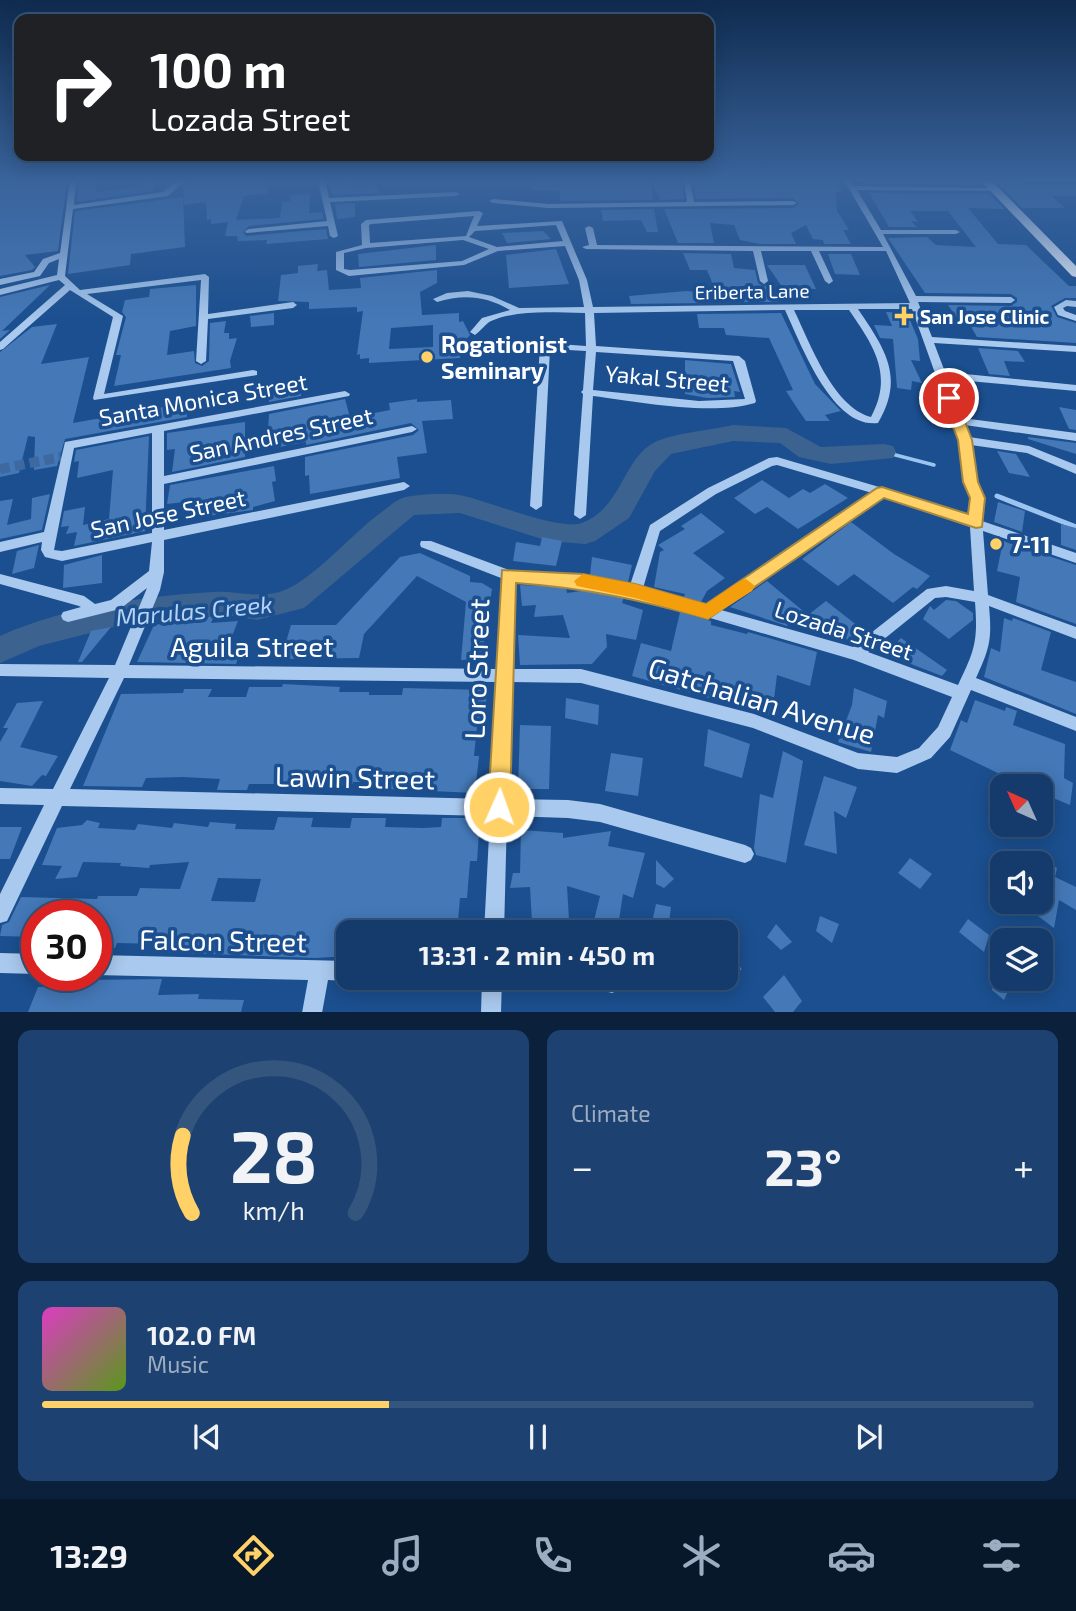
<!DOCTYPE html>
<meta charset="utf-8">
<style>
:root{--surface:#143b6b;--page:#1d4271;--text:#f1f3f6;--muted:#9dadc1;--line:#33557e;--accent:#ffd166}
body{margin:0;font-family:"Exo 2",sans-serif;background:var(--page);color:var(--text);height:100vh;display:flex;flex-direction:column;font-size:26px;white-space:nowrap}
*{box-sizing:border-box;margin:0}
p{font-size:23px;color:var(--muted)}
.icon{flex:none;width:38px;height:38px;fill:none;stroke:currentColor;stroke-width:2;stroke-linecap:round;stroke-linejoin:round}
.map{position:relative;height:1012px;overflow:hidden}
.sheet{display:flex;flex-direction:column;gap:18px;padding:18px;background:#0b203b;flex:1}
.sheet>*{flex:none}
.guide{position:absolute;left:14px;top:14px;width:700px;height:147px;border-radius:14px;box-shadow:0 4px 18px #0003,0 0 0 2px var(--line);background:#202124;color:#fff;overflow:hidden}
.needle{width:46px;rotate:315deg}
.controls{position:absolute;left:990px;top:774px;display:grid;gap:14px}
.controls a{display:grid;place-items:center;width:63px;height:63px;border-radius:14px;background:var(--surface);box-shadow:0 4px 18px #0003,0 0 0 2px var(--line);font-size:35px}
.speed{position:absolute;left:21px;top:900px;display:flex;gap:14px;font-size:35px;font-weight:700;text-align:center}
.speed>*{display:grid;place-content:center;width:91px;height:91px;border-radius:50%;background:var(--surface);box-shadow:0 4px 18px #0003,0 0 0 2px var(--line);line-height:1}
.speed .limit{border:10px solid #d22;background:#fff;color:#111}
.pin{position:absolute;display:grid;place-items:center;width:60px;height:60px;color:#fff;margin:-30px;border:4px solid #fff;border-radius:50%;box-shadow:0 2px 7px #0007}
.me{position:absolute;width:77px;margin:-38px;rotate:2deg;stroke-linejoin:round;filter:drop-shadow(0 0 5px #0008)}
.turn{display:flex;align-items:center;gap:24px;height:147px;padding:0 21px;font-size:32px}
.turn .icon{width:91px;height:91px;stroke-width:2.5}
.turn b{display:block;font-size:49px;line-height:60px}
.big{font-size:52px;font-weight:700;line-height:1.1}
.sheet .widget{flex:1;display:flex;flex-direction:column;justify-content:center;gap:10px;min-width:0;padding:0 24px;border-radius:14px;background:var(--page)}
.sheet .dial{align-items:center;gap:0}
.dial svg{height:182px;overflow:visible;fill:none;stroke:var(--line);stroke-width:7;stroke-linecap:round;text-anchor:middle}
.dial text{fill:var(--text);stroke:none}
.song{display:flex;align-items:center;gap:21px}
.cover{width:84px;height:84px;border-radius:10px;background:linear-gradient(135deg,hsl(310 70% 55%),hsl(90 70% 35%))}
.played{height:7px;border-radius:4px;background:linear-gradient(90deg,var(--accent) 35%,var(--line) 35%)}
.keys{display:flex;justify-content:space-around;direction:ltr}
.heat{display:flex;justify-content:space-between;align-items:center;font-size:38px;direction:ltr}
.sheet .tiles{flex:1;display:grid;gap:18px;grid-template-columns:1fr 1fr}
.widget:last-child{grid-column:span 2}
.trip{position:absolute;left:336px;top:920px;width:402px;height:70px;border-radius:14px;background:var(--surface);box-shadow:0 4px 18px #0003,0 0 0 2px var(--line);font-weight:700;line-height:70px;text-align:center}
.tab-bar{display:flex;height:112px;justify-content:space-around;align-items:center;background:#08182b;color:var(--muted)}
.tab-bar .icon{width:49px;height:49px}
.tab-bar .selected{color:var(--accent)}
.tab-bar b{font-size:32px;color:var(--text)}
.map>svg:first-child{display:block}
.lines{fill:none;stroke-linecap:round;stroke-linejoin:round}
.stream-far1{stroke:#9cc4f0;stroke-width:3.5}
.stream{stroke:#9cc4f0;stroke-width:5}
.river{fill:#3c6290;fill-rule:evenodd}
.building{fill:#4478b7;fill-rule:evenodd}
.minor-tunnel{stroke:#3d69a0;stroke-width:10;stroke-dasharray:10 5;stroke-linecap:butt}
.minor{fill:#a9c9ee;fill-rule:evenodd}
.major{fill:#f0f6ff;fill-rule:evenodd}
.route{fill:#ffd166;stroke:#a68842;stroke-width:2}
.slow{fill:#f59e0b}
.poi-dot{fill:#ffd166;stroke:#1b4f8f;stroke-width:2.5}
.labels{text-anchor:middle;dominant-baseline:central;stroke-width:7;stroke-linejoin:round;paint-order:stroke}
.far-street-label{font-size:19px;fill:#fff;stroke:#1b4f8f}
.far-poi-label{font-size:19px;font-weight:bold;fill:#fff;stroke:#1b4f8f;text-anchor:start}
.poi-label{font-size:23px;font-weight:bold;fill:#fff;stroke:#1b4f8f;text-anchor:start}
.street-label{font-size:23px;fill:#fff;stroke:#1b4f8f}
.water-label{font-size:24px;font-style:italic;fill:#b5d3f5;stroke:#1b4f8f}
.near-street-label{font-size:28px;fill:#fff;stroke:#1b4f8f}
</style>
<div class="map">
<svg width="1076" height="1013" viewBox="0 0 1076 1013">
<rect width="100%" height="100%" fill="#1b4f8f"/>
<g class="lines">
<path class="stream-far1" d="M884 452 934 465"/>
<path class="stream" d="M997 496 1076 527"/>
<path class="river" d="M733 425 786 428 821 447 884 444 893 446 896 452 893 458 831 464 799 457 780 443 733 441 671 454 655 471 629 518 595 541 585 544 548 541 460 513 414 515 304 608 257 620 226 615 133 622 39 646 0 663V636C67 606 140 597 212 592 237 590 260 600 285 590 313 579 352 534 379 514 388 508 396 499 406 497 422 494 449 492 464 496 491 502 559 531 582 523 623 507 622 459 655 442 674 433 712 430 733 425Z"/>
</g>
<path class="building" d="M0 180H67L58 251 25 255 35 267 32 270 0 276Z
M79 180H95L96 192 141 186 142 180H154L153 191 77 202Z
M203 180H266L269 193 244 196 236 220 280 218 282 202 290 201V195L310 194 309 213 322 212 324 219 249 226 243 232 246 236 326 229 328 239 266 244 267 240 238 241 237 236H225L228 222 211 224V219L207 220 206 202 184 205 183 186 187 182Z
M351 180 354 187 376 185 379 193 333 195 329 184Z
M532 180H650L653 200 561 201 559 191 532 190Z
M651 180H681L684 199 660 200Z
M835 180 841 192H836L837 211 849 230H843L851 244H824L823 240 813 239 806 225 791 233 796 244H760L740 240 734 225 710 223 714 243H678L664 209 793 208 799 204 793 198 696 199 693 181Z
M861 180H977L981 185 864 184Z
M995 180H1016L1021 184 1076 185V196H1052L1065 208H1022Z
M869 193 989 194 1005 209 968 208 998 244 1026 245 1069 286H1076V298H1065L1051 306 1057 317 1076 323V343L977 337 966 318H957L948 305 1011 306 1017 302V298L1011 294 925 293 888 238 927 237 936 245 976 247 948 211H910L918 222 911 221 917 227H889Z
M183 197 185 247 131 254 130 265 68 274 75 211Z
M355 203V217L337 219 335 204Z
M654 209 658 232H647L641 220 603 221 601 210Z
M543 231 551 239 507 243 502 233Z
M436 245V260L359 267 358 254Z
M556 249 569 284 509 288 506 255Z
M683 253 731 254 734 268 755 270 758 283 764 287 770 283 778 302H743L736 289 714 287 707 270H690Z
M828 254H851L860 275 835 274Z
M318 264 317 271 327 270 329 290 361 288 360 278 437 270V283L420 292 422 315 459 313V322L463 321 470 335 464 342 465 348H460V358L369 363V358L360 359V354L357 355 363 311 357 312V307L309 309V302L278 301 281 275 298 273V266ZM433 325V347L389 349 391 328Z
M767 265H805L816 289 783 288Z
M50 285 2 331 10 330 0 339V297Z
M196 285V326L170 331 167 355 194 351 195 363 202 366 209 361 210 323 226 321 224 333H229V339L237 338 230 361 231 368 114 386 121 355H116L126 317 122 312 125 300 149 297 150 289Z
M686 291 700 292 703 303 631 304 629 296Z
M886 312 907 313 918 339 920 361 911 360 922 383 912 381 911 390 897 388 893 339 880 338 874 325 892 326Z
M274 313V325L251 327 250 316Z
M781 313 815 384 841 411 825 415 830 421H806L799 411 786 391 793 390 769 338 726 335 724 328H699L697 314Z
M57 324 41 364 89 357 73 423 186 403 187 417 65 439 57 466 34 470 35 437 28 436 19 473 0 477V352L32 327Z
M978 348 1018 351 1025 362 1004 361 1010 376 989 374Z
M685 360 731 364 740 392 734 391 735 397 707 398 685 394Z
M301 384V396L269 402V392L279 391V387Z
M345 399 352 425 353 417 390 410 389 403 417 399V402L451 400 453 419 422 421 427 453 397 457 400 478 310 494 309 475 305 476V457L413 435 419 430 411 423 306 445V442L274 448 273 429 268 430 269 414Z
M1059 407 1076 410V430L1069 429Z
M245 422V457L172 472 175 449 167 450V433Z
M149 436 145 531 74 546 77 532 66 534 69 526 61 527 64 511 85 507 83 525 109 519 113 470 77 478 79 461 74 462 76 450Z
M1028 437 1076 443V454L1028 439Z
M997 451 1016 454 1030 477 1009 473Z
M274 466 276 481 272 482 275 501 253 507V510L200 517 202 500 167 504 170 485Z
M762 480 789 498 803 489 810 493 825 484 848 498 798 529 767 507 755 514 734 498Z
M50 494 42 530 0 539V501L13 499 7 525 31 519 32 498Z
M998 502 1025 511 1022 532 994 522Z
M701 513 725 532 693 553 725 578 707 591 701 602 684 597 685 594 654 587 660 552 664 550 658 545 685 529 681 526Z
M851 522 894 554 930 576 917 589 913 587 893 603 854 574 838 586 802 559Z
M1061 524 1076 528V550L1061 545Z
M542 537 562 541 556 566 513 561 516 542 540 546Z
M1003 541 1076 565V624L1016 602 1020 577 997 571Z
M39 545 34 568 12 574 17 551Z
M420 553 470 576V582L482 583 492 589 487 621 477 622V633L485 634 482 659 461 660 466 602 417 576 364 634 359 658 281 659 291 625H336L400 557Z
M102 555V583L63 588 64 565Z
M592 557 632 565 628 582 590 575Z
M767 581 808 615 826 601 863 630 853 640 834 638 793 620 787 626 730 607Z
M520 585 566 587 567 593 588 590 624 597 622 603 643 610 636 640 606 634 607 647 592 664 520 665 518 635 570 638 563 615 534 617 536 605 522 606Z
M946 600 956 601 973 613V620L949 639 923 619 930 606 934 610Z
M680 612 711 621V625L747 634 748 632 817 652 810 686 777 675 772 716 632 676 641 643 671 651Z
M214 616 211 623 238 621 228 646H242L236 664 137 662 154 625Z
M1004 618 1012 621 1013 618 1051 632 1041 670 1076 682V714L984 677 991 648 1000 652Z
M111 627 82 662H78L91 631Z
M901 638 947 670 942 676 885 654Z
M283 684 340 687 339 692H369V695H402L403 688 487 690 484 727H477L474 756H479L475 793 387 789 388 782H353L352 785H315L314 788 282 789 284 784H249L247 790H217L220 779 183 777 146 778 142 787 83 786 121 694 183 693 184 689H212L208 697H246L249 687H282Z
M854 688 887 701 884 718 878 715 871 752 838 742 852 705Z
M566 698 599 705 598 725 565 718Z
M975 700 1005 711 1006 707 1017 711 1013 725 1065 744 1064 778 1073 783 1070 805 1041 793V786H1025L950 750 961 720 967 723Z
M43 701 20 747 58 756 46 776 42 775 32 786 0 781V742L8 728H3L17 703Z
M520 725 551 726 549 789H518Z
M708 729 750 744 742 778 704 766Z
M783 751 803 761 786 863 756 855 754 848 760 794 773 798Z
M611 753 643 758 638 796 605 791Z
M824 776 857 787 846 818 834 811 837 854 804 845Z
M278 817 313 818 311 827 350 828 352 818H386L385 827 423 828 441 827 442 818H480L477 861H470L467 898H460L457 933H348V956L316 958 159 952 161 944 117 943 115 948H96V915H37V937L0 936 2 925 9 922 21 897 97 899 98 896H137L140 888 180 889 189 862 150 865 149 868 120 866 121 863 83 862 77 877 55 879 62 866 42 865 57 828 82 825 87 820 100 823 98 828 135 830 138 824 172 828 174 823 208 827 210 822 236 824 235 829 274 830ZM218 878 261 879 255 902 211 901Z
M0 827H22L10 859H0Z
M521 830 563 833V838L611 831 608 846 645 853 633 898 623 894 617 933H591L600 896 567 886 569 920 532 922 530 887 510 888 513 873H520Z
M1027 849 1057 868 1055 877 1076 887V910L1059 900 1054 928 1018 901H1041V863H1021Z
M910 858 932 874 920 889 898 873Z
M656 860 674 879 664 888 656 884Z
M656 904 671 907 669 922 653 918Z
M820 916 839 924 832 943 816 931Z
M968 919 989 935 984 952 959 932Z
M776 924 792 942 781 950 767 937Z
M726 940 742 970 726 971Z
M784 975 802 1001 793 1012H775L763 997Z
M994 978H1014L1004 1000 992 990Z
M162 979 158 995 199 994 198 999 244 1000 241 1012H28L38 987H81L84 980Z"/>
<g class="lines">
<path class="minor-tunnel" d="M0 469 61 457"/>
<path class="minor" d="M70 180H76L74 205 163 192 178 180H186L168 196 73 209 65 276 80 290 205 274 209 277 208 314 293 302 297 305 293 308 208 319 206 361 201 364 196 361 201 280 87 294 123 316 104 394 253 370 257 371V375L94 400 93 398 113 317 70 290 3 349 0 350V342L65 285 59 280 0 295V289L57 275 59 259 49 263 40 276 0 285V279L34 272 43 259 60 253Z
M318 180H325L329 198 456 192 460 194 456 196 330 202 338 236 334 238 330 236 328 226 246 233 245 231 249 229 327 221Z
M684 180H690L694 202 793 201 797 203 793 205 548 208 493 203 489 201 493 199 548 204 687 202Z
M844 180H851L854 186 996 188V190L994 191 857 190 881 230H956L960 232 956 234H883L916 296 1011 297 1015 300 1011 303 918 302 932 337 1076 346V352L934 343 945 372 1076 385V391L947 379 962 418 1076 433V441L965 425 969 437 1029 446 1076 465V474L1027 453 971 445 977 482 984 498 982 521 1076 553V563L983 531 988 595 1076 627V639L989 606C992 639 990 648 976 678L1076 717V731L971 690 950 737 931 758 897 773 858 769 753 728 581 683 511 682 508 799 568 800 600 804 745 845 751 848 754 854 751 860 745 863 600 822 568 818 507 816 504 933H484L490 816 62 806 7 921 0 923V894L44 805 0 804V788L53 789 109 678 0 676V664L115 665 147 588 120 609 68 622 63 620 61 616 63 612 81 607 79 606 0 584V574L84 596 95 604 111 600 149 571 152 542 62 561 45 557 41 550 42 542 0 552V542L44 532 65 442 345 391 350 394 349 396 164 431V476L412 426 417 429 412 432 164 484V530L404 482 410 486 404 490 164 540V572L160 590 129 665 497 669 501 578 421 547 420 544 421 541H431L509 570 583 576 630 585 650 525 708 488 769 458 777 457 886 489 970 517 972 498 965 482 959 440 912 309H858C885 349 905 377 878 423 832 429 801 344 785 310L594 313 596 346 739 356 745 361 756 401 755 403C710 416 640 402 593 396L586 515 580 519 574 515 583 394 581 392 583 390 586 351 550 349 542 506 536 510 530 506 540 346 545 343 586 346 585 313C554 313 520 309 491 321 485 324 481 331 475 335L470 332 482 318 510 310C486 296 463 294 437 302L433 299 447 293 468 291 492 296 519 308 584 307 579 280 565 246 498 251 464 265 349 276 336 270V252L362 245 361 224 366 220 479 211 483 213 477 226 562 221 587 280 593 307 910 303 886 251H819L833 281 829 284 825 281 811 251H761L768 281 764 284 760 281 753 251 586 249 582 247 589 245 585 228 589 226 593 228 597 245 883 247ZM474 216 466 236 370 243 369 225 371 224ZM556 225 563 241 497 247 469 237 475 231ZM463 240 489 249 462 261 350 270 344 269V253L366 248ZM794 310H849C873 345 894 374 871 417 833 407 810 343 794 310ZM596 352 733 361 745 399 699 401 593 390ZM152 433V533L62 551 54 550 74 448ZM777 465 872 493 706 606 643 588 660 531 716 494 772 466ZM883 497 970 527 974 591 946 586 927 589 853 647 721 610ZM515 581 583 586 635 596 854 660 952 697 938 727 919 748 897 757 858 753 754 714 581 669H512ZM946 597 975 602C978 641 975 650 958 685L868 652 935 598ZM124 678 496 682 491 799 70 789Z
M1066 300 1076 301V307L1067 306 1063 308 1065 311 1076 315V321L1058 315 1054 307Z
M0 953 37 954V974L0 973Z
M96 955 348 961V978H354L348 981 328 980 322 1013H302L308 980 96 975Z
M482 978H502L501 1013H481Z
M579 978H620L622 983 619 990 612 993 582 985Z"/>
<path class="major" d="M980 180H991L1076 266V277L1072 276Z"/>
</g>
<linearGradient id="sky" x2="0" y2="1"><stop stop-color="#0f2b4f"/><stop offset="0.56" stop-color="#39639b"/><stop offset="1" stop-color="#39639b" stop-opacity="0"/></linearGradient>
<rect width="1076" height="322" fill="url(#sky)"/>
<path class="route" d="M949 394 956 398 972 440 978 482 985 498 982 527 976 528 884 498 708 619C641 600 586 588 516 583L510 807 507 814 499 818 491 814 488 807 502 570 583 574 635 584 706 604 877 488 882 487 968 514 970 498 963 482 958 440 942 398Z"/>
<path class="slow" d="M583 574 635 584 706 604 740 581 746 579 755 586 752 591 708 619 635 598 577 586 574 581Z"/>
<g class="poi-dot">
<path d="M900.5 305.5h7v7h7v7h-7v7h-7v-7h-7v-7h7z"/>
<circle cx="427" cy="357" r="7"/>
<circle cx="996" cy="544" r="7"/>
</g>
<g class="labels">
<g class="far-street-label">
<text transform="translate(752 291) rotate(-1)">Eriberta Lane</text>
</g>
<g class="far-poi-label">
<text x="920" y="316">San Jose Clinic</text>
</g>
<g class="poi-label">
<text x="441" y="344">Rogationist<tspan x="441" dy="26">Seminary</tspan></text>
<text x="1010" y="544">7-11</text>
</g>
<g class="street-label">
<text transform="translate(667 378) rotate(5)">Yakal Street</text>
<text transform="translate(203 399) rotate(-10)">Santa Monica Street</text>
<text transform="translate(281 434) rotate(-12)">San Andres Street</text>
<text transform="translate(168 513) rotate(-12)">San Jose Street</text>
<text transform="translate(844 630) rotate(18)">Lozada Street</text>
</g>
<g class="water-label">
<text transform="translate(194 610) rotate(-5)">Marulas Creek</text>
</g>
<g class="near-street-label">
<text x="252" y="646">Aguila Street</text>
<text transform="translate(476 669) rotate(-88)">Loro Street</text>
<text transform="translate(762 700) rotate(17)">Gatchalian Avenue</text>
<text transform="translate(355 777) rotate(1)">Lawin Street</text>
<text transform="translate(223 940) rotate(1)">Falcon Street</text>
</g>
</g>
</svg>
<div class="controls">
<a><svg class="needle" viewBox="-14 -14 28 28"><path d="M0-13l5 13h-10z" fill="#e53935"/><path d="M0 13l5-13h-10z" fill="#9dadc1"/></svg></a>
<a><svg class="icon" aria-label="sound" viewBox="0 0 24 24"><path d="M4 9h4l5-4v14l-5-4H4zM17 9q2 3 0 6"/></svg></a>
<a><svg class="icon" aria-label="layers" viewBox="0 0 24 24"><path d="M12 4l9 5-9 5-9-5zM3 14l9 5 9-5"/></svg></a>
</div>
<div class="speed"><div class="limit">30</div></div>
<div class="pin" style="left:949px;top:398px;background:#d93025"><svg class="icon" aria-label="arrive" viewBox="0 0 24 24"><path d="M6 21V4h12l-3 4 3 4H6"/></svg></div>
<svg class="me" style="left:499px;top:807px" viewBox="-20 -20 40 40"><circle r="17" fill="#ffd166" stroke="#fff" stroke-width="3"/><path d="M0-11L8 9 0 5-8 9z" fill="#fff"/></svg>
<div class="trip">13:31 · 2 min · 450 m</div>
<div class="guide">
<div class="turn"><svg class="icon" aria-label="right" viewBox="0 0 24 24"><path d="M7 20v-9h11M14 6l5 5-5 5"/></svg><div><b>100 m</b>Lozada Street</div></div>
</div>
</div>
<section class="sheet">
<div class="tiles">
<div class="widget dial"><svg viewBox="0 0 100 80">
<path d="M14 69A42 42 0 1 1 86 69"/>
<path d="M14 69A42 42 0 0 1 10 35" stroke="#ffd166"/>
<text x="50" y="56" font-size="32" font-weight="700">28</text>
<text x="50" y="72" font-size="11">km/h</text>
</svg></div>
<div class="widget"><p>Climate</p>
<div class="heat"><a>−</a><b class="big">23°</b><a>+</a></div>
</div>
<div class="widget">
<div class="song"><i class="cover"></i><div><b>102.0 FM</b><p>Music</p></div></div>
<div class="played"></div>
<div class="keys"><svg class="icon" aria-label="previous" viewBox="0 0 24 24"><path d="M18 5L8 12l10 7zM5 5v14"/></svg><svg class="icon" aria-label="pause" viewBox="0 0 24 24"><path d="M8 5v14M16 5v14"/></svg><svg class="icon" aria-label="next" viewBox="0 0 24 24"><path d="M6 5l10 7-10 7zM19 5v14"/></svg></div>
</div>
</div>
</section>
<nav class="tab-bar">
<b>13:29</b>
<svg class="icon selected" aria-label="directions" viewBox="0 0 24 24"><path d="M12 3l9 9-9 9-9-9zM9 14v-3h6M13 9l2 2-2 2"/></svg>
<svg class="icon" aria-label="music" viewBox="0 0 24 24"><path d="M9 18V5l10-2v13"/><circle cx="6" cy="18" r="3"/><circle cx="16" cy="16" r="3"/></svg>
<svg class="icon" aria-label="phone" viewBox="0 0 24 24"><path d="M5 4h4l2 5-3 2q2 4 5 5l2-3 5 2v4C11 20 4 13 5 4z"/></svg>
<svg class="icon" aria-label="climate" viewBox="0 0 24 24"><path d="M12 3v18M4 7l16 10M4 17L20 7"/></svg>
<svg class="icon" aria-label="car" viewBox="0 0 24 24"><path d="M5 17H2v-5l4-1 3-4h7l3 4 3 1v5h-3M9 17h6M6 11h13"/><circle cx="7" cy="17" r="2"/><circle cx="17" cy="17" r="2"/></svg>
<svg class="icon" aria-label="filters" viewBox="0 0 24 24"><path d="M4 7h16M4 17h16"/><circle cx="9" cy="7" r="2"/><circle cx="15" cy="17" r="2"/></svg>
</nav>
